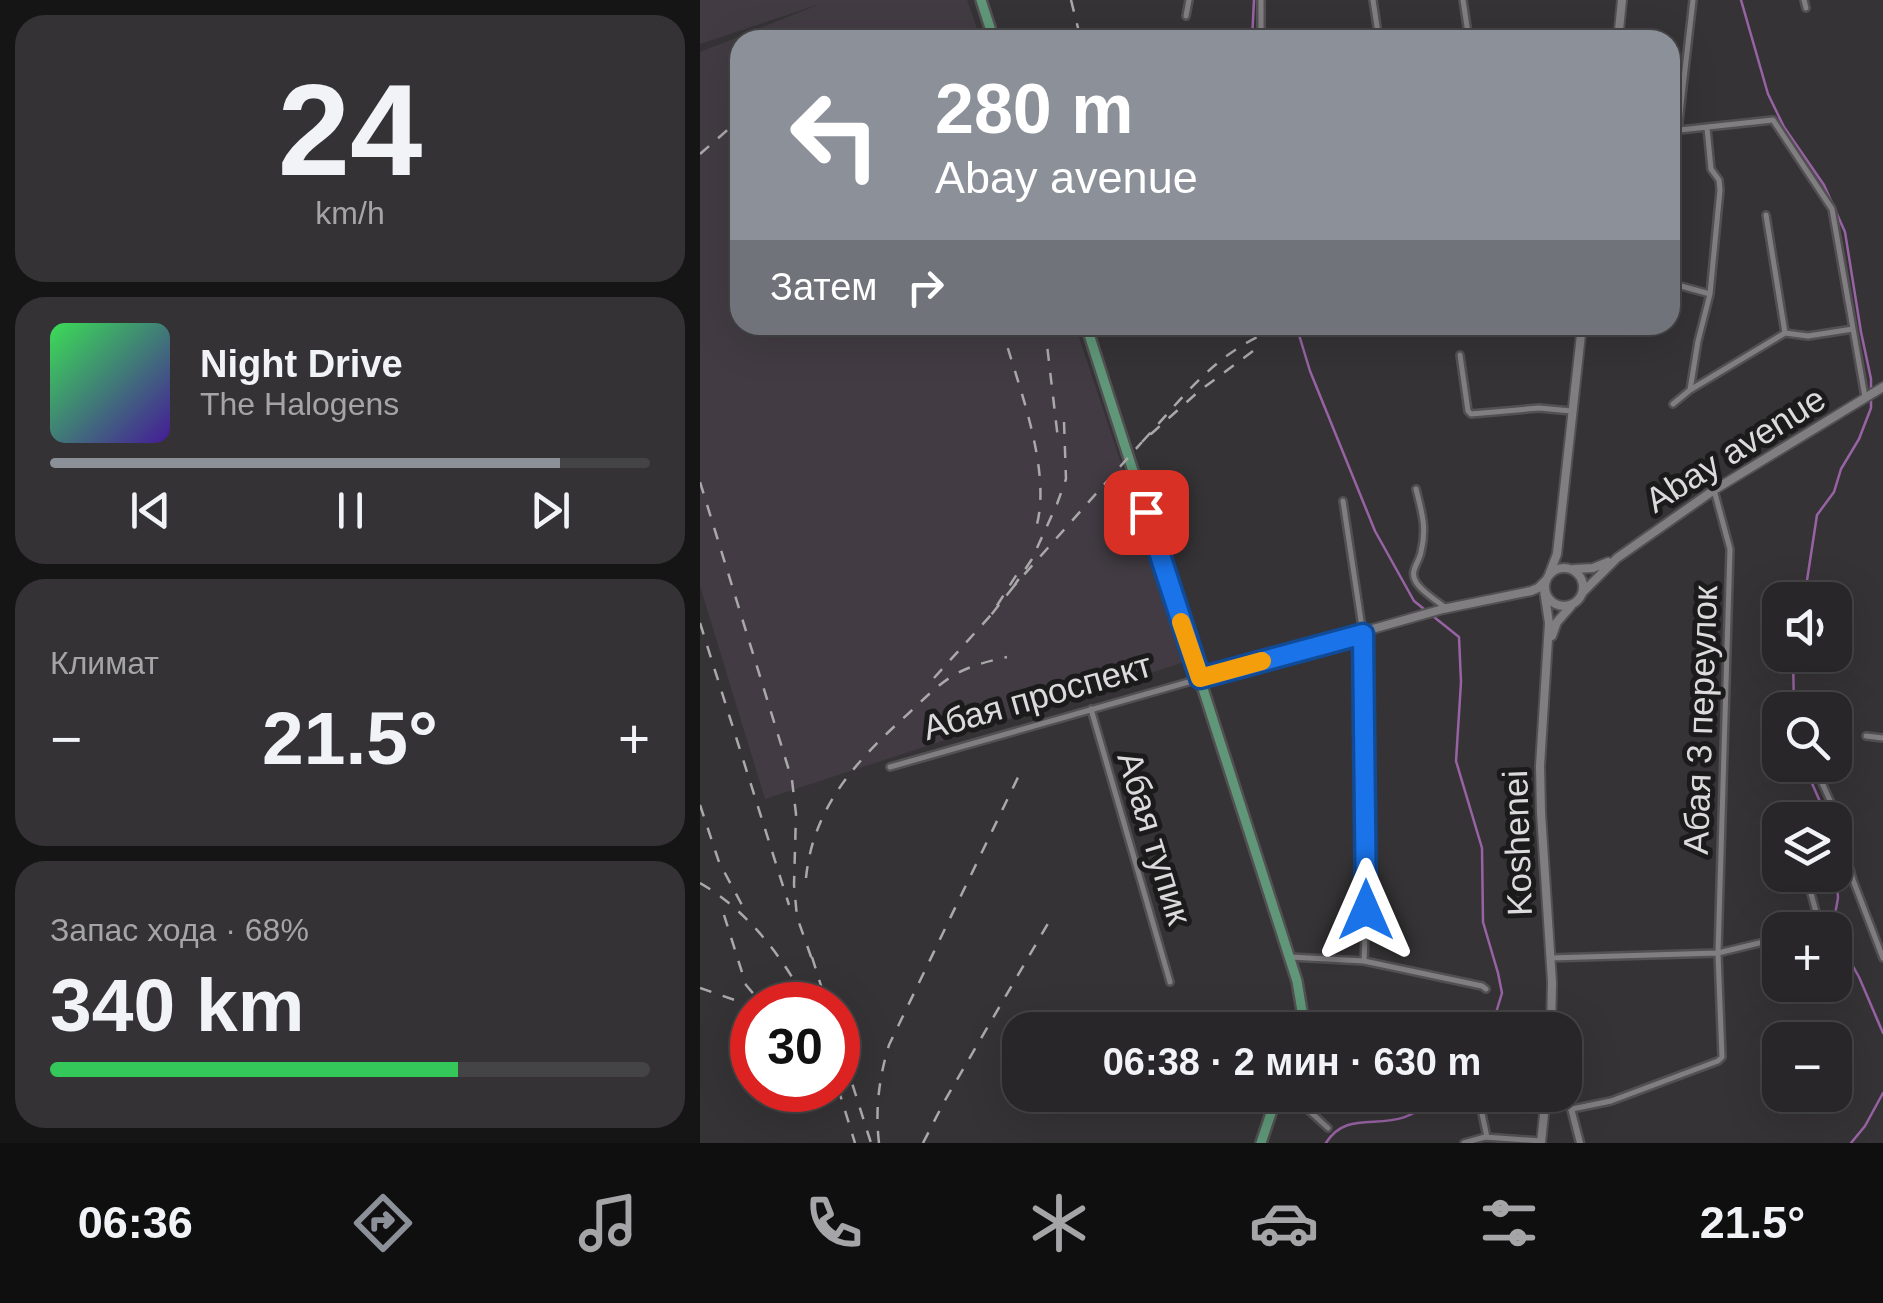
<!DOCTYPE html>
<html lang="ru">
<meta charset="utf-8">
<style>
:root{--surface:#282628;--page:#343234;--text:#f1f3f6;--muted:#a5a5a8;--line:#444345;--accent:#8c9099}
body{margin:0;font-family:Helvetica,sans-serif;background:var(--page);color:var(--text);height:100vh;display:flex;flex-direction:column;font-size:38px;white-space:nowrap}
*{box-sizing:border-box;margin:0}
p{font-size:32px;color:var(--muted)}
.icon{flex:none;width:55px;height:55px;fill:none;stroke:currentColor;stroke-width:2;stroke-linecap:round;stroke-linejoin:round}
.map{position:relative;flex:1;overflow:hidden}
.panel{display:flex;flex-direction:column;gap:15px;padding:15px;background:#161516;width:700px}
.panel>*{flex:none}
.hud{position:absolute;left:30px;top:30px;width:950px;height:305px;border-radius:30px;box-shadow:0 10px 40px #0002,0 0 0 2px var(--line);background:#8c9099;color:#fff;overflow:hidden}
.fabs{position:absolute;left:1062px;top:582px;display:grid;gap:20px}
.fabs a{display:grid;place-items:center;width:90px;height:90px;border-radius:20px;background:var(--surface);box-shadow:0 10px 40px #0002,0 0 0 2px var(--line);font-size:50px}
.speed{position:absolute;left:30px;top:982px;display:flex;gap:20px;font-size:50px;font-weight:700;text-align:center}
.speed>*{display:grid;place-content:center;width:130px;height:130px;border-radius:50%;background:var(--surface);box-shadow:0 10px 40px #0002,0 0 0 2px var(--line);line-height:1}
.speed .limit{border:15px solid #d22;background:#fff;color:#111}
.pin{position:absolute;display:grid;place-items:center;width:85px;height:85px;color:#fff;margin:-42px;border-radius:20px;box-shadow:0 5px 15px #0006}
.me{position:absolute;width:110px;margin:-55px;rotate:0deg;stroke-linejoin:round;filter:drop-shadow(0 0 8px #0008)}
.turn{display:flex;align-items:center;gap:35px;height:210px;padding:0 40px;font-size:45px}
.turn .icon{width:130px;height:130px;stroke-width:2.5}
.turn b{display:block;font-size:70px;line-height:85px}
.then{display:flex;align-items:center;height:95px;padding:0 40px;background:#0003;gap:20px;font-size:38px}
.big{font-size:75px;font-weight:700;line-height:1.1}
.panel .widget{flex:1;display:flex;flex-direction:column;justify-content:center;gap:15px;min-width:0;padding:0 35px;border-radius:30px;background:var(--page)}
.panel .dial{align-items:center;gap:0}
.dial b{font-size:130px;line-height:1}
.song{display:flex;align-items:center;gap:30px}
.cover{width:120px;height:120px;border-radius:15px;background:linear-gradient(135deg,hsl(130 70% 55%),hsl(260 70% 35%))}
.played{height:10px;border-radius:5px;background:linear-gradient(90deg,var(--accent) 85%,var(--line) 85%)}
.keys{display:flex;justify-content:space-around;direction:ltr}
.heat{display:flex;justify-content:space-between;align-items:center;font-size:55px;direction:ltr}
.charge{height:15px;border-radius:8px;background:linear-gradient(90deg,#34c759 68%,var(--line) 0)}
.trip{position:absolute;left:302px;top:1012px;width:580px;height:100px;border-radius:30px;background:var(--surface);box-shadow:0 10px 40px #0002,0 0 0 2px var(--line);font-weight:700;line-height:100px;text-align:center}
.tab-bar{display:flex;height:160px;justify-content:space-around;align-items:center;background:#100f10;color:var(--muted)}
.tab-bar .icon{width:70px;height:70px}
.tab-bar .current{color:var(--accent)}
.tab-bar b{font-size:45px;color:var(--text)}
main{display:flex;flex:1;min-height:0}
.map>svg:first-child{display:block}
.built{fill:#423b43}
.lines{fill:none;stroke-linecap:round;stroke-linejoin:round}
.stream{stroke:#9863a4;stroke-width:2.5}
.minor-casing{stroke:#525052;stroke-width:10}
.tertiary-casing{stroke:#525052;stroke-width:11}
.secondary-casing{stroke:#525052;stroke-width:12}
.primary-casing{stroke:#525052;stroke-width:14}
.minor{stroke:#817e81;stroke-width:5}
.tertiary{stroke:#817e81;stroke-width:6}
.secondary{stroke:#817e81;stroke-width:8}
.primary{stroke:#5f9778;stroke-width:9}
.rail{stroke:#aaa8aa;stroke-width:2.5;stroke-dasharray:12 12;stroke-linecap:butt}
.route-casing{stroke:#114b97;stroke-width:25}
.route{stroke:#1a73e8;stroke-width:18}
.slow{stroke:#f59e0b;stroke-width:18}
.labels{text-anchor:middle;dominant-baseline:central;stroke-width:10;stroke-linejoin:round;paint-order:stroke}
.street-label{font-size:35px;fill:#dcdadc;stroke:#1c1b1c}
</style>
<main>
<section class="panel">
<div class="widget dial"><b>24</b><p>km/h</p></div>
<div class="widget">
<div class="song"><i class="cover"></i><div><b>Night Drive</b><p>The Halogens</p></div></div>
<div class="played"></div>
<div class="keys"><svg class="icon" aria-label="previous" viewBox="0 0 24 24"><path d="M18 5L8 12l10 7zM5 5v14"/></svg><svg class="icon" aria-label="pause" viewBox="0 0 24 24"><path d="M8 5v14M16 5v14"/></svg><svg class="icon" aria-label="next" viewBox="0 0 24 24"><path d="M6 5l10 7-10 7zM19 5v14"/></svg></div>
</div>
<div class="widget"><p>Климат</p>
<div class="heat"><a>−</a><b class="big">21.5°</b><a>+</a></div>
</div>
<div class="widget"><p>Запас хода · 68%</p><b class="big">340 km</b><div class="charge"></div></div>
</section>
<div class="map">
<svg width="1183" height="1143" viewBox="0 0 1183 1143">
<rect width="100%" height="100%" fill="#353335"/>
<path class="built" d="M0 0H267L281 40H40V325H375L487 661 65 799 0 586V52L120 4 0 44Z"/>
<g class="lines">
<path class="stream" d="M1041 0 1068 94 1084 127 1124 185 1145 232 1161 332 1171 379V392
M552 40 554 0
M596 325 610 371 675 531 714 601 759 637 761 682 756 761 782 848 783 922 798 973 802 993 795 1016 785 1030
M1104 600 1117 515 1134 492 1141 469 1159 439 1171 408V400
M1093 655 1094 710
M1104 765 1128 820
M1135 852 1138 898 1134 920 1146 954 1159 977 1183 1033
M626 1143C651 1102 698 1143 733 1095
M1151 1143 1165 1126 1183 1093"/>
<g class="minor-casing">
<path id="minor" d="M561 0V40
M673 0 679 40
M763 0 769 40
M1104 0 1106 8
M486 16 489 0
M970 131 1073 120 1132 209 1165 397
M978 131 993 0
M1066 215 1085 333
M970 283 1010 294
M760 355 768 411 771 414 839 408 871 411
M990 390 998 341 1010 294 1020 190 1019 180 1011 169 1007 128
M973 404 990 390 1085 333 1108 336 1153 329
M716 489C722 513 727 528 721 552 719 563 709 571 716 582 722 592 737 601 746 608
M643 501 663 634 664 668 666 909 664 961
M1103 703 1104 710
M391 709 470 982
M1166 736 1183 738
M1114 765 1132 805 1153 880 1183 958
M190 767 499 679
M1106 875 1119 923 1114 930
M590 957 664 961 782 986 786 989
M850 958 1018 953 1080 938
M592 1095 628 1128
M778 1095 787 1137
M872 1109 911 1101 1018 1061 1022 1057 1018 953 1030 549 1014 490
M764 1143 785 1137 841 1141"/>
</g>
<g class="tertiary-casing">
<path id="tertiary" d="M865 1085 880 1143"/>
</g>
<g class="secondary-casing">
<path id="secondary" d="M918 40 922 0
M845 587a19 19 0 1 1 38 0a19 19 0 1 1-38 0Z
M874 569 893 568 908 562
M849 575 857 554 882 325
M844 590 849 623 840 766 841 813 852 982 851 1030
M882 593 917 558 1014 490 1183 387
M852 636 857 622 871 606
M500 678 743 609 831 591 838 588 846 580
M841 1143 846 1095"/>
</g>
<g class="primary-casing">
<path id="primary" d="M281 0 294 40
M386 325 597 981 602 1011 599 1030
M561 1143 577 1095"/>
</g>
<use href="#minor" class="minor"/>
<use href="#tertiary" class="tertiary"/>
<use href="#secondary" class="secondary"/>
<use href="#primary" class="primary"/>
<path class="rail" d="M371 0 381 40
M0 154 40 119
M301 325C317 383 353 470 336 528
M348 325 347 345 358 439
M553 351 498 392 442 442C489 391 517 349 586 325
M364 422 366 479 357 504 332 559 314 586 442 442
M0 482 92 780 96 814 94 885 97 917 115 968
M314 586 291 615 317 574
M0 623 89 905
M234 678 291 615
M0 805 19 862 43 907
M106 878C113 806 158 759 209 713 224 699 238 684 256 674 272 665 290 661 307 657
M0 883C47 910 83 957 108 1005
M24 915 46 985 63 1005
M112 957 127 1005
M0 988 52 1006
M138 1039 171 1143
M138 1088 155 1143
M179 1143C175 1109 179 1078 189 1045L322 769
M223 1143 244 1102 350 920"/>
</g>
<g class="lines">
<g class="route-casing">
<path id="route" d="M446 512 500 678 663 634 666 910"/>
</g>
<use href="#route" class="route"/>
<path class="slow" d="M481 622 500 678 562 661"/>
</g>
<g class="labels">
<g class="street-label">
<text transform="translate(1035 449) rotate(-32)">Abay avenue</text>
<text transform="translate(337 696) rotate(-16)">Абая проспект</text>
<text transform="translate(1000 720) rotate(-88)">Абая 3 переулок</text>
<text transform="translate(455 838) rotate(73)">Абая тупик</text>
<text transform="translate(817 843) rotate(-92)">Koshenei</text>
</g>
</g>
</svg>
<div class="fabs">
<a><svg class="icon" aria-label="sound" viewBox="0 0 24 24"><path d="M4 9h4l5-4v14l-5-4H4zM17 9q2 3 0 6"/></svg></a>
<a><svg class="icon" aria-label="search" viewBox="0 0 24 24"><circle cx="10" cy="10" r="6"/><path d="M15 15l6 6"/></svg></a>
<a><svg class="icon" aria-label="layers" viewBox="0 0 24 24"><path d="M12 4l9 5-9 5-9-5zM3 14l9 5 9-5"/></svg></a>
<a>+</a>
<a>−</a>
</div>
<div class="speed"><div class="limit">30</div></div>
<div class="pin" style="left:446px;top:512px;background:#d93025"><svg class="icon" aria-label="arrive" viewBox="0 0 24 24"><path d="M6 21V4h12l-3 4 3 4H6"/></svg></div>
<svg class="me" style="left:666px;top:910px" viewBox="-20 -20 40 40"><path d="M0-17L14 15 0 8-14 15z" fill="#1a73e8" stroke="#fff" stroke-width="4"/></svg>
<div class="trip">06:38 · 2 мин · 630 m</div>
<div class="hud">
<div class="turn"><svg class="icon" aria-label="left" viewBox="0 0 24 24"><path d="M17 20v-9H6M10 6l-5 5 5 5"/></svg><div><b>280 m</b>Abay avenue</div></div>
<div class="then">Затем<svg class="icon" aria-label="right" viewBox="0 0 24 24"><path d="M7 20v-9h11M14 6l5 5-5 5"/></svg></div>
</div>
</div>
</main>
<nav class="tab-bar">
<b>06:36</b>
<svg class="icon current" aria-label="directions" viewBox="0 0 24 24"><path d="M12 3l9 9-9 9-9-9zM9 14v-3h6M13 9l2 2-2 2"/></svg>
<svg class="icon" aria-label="music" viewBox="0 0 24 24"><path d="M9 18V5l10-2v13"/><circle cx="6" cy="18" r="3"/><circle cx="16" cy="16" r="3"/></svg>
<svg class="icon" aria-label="phone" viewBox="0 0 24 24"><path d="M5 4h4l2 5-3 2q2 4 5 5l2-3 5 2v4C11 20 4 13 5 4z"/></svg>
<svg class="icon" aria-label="climate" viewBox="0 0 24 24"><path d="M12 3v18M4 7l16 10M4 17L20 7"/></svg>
<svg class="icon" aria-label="car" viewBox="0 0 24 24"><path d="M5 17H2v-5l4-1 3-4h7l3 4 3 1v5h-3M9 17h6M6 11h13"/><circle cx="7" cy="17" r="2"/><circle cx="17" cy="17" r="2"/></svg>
<svg class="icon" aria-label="filters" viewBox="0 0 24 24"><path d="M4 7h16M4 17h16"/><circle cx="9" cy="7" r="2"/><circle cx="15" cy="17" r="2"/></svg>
<b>21.5°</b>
</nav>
